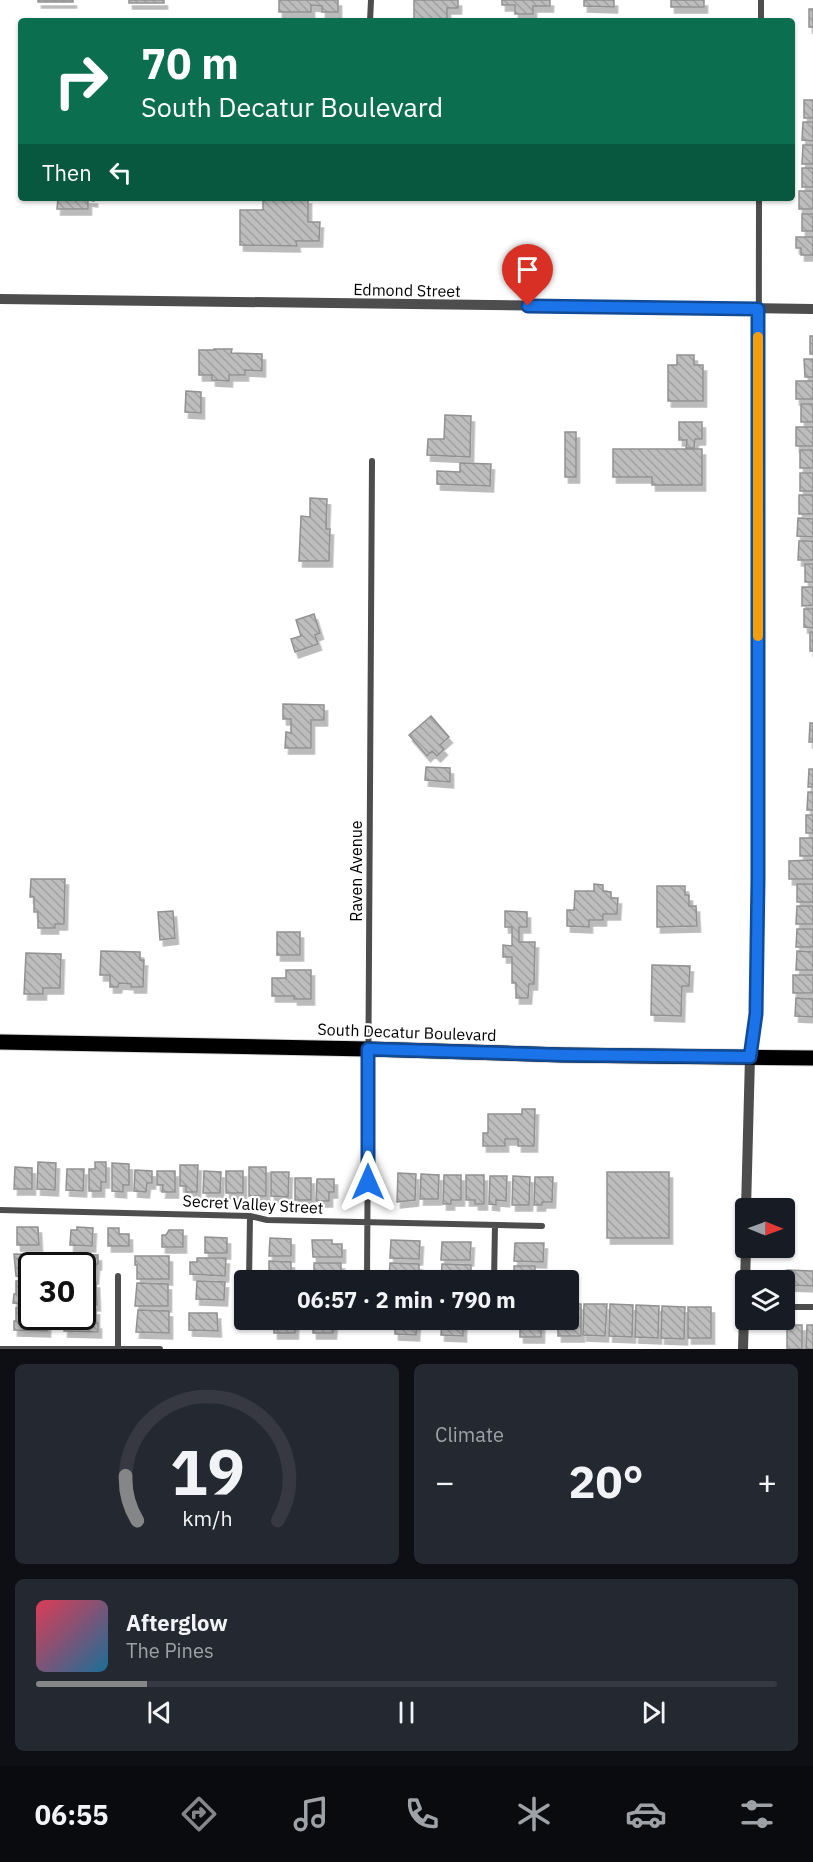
<!DOCTYPE html>
<meta charset="utf-8">
<style>
:root{--surface:#171b24;--page:#242831;--text:#f1f3f6;--muted:#9ea1a6;--line:#363941;--accent:#858687}
body{margin:0;font-family:"IBM Plex Sans",sans-serif;background:var(--page);color:var(--text);height:100vh;display:flex;flex-direction:column;font-size:22px;white-space:nowrap}
*{box-sizing:border-box;margin:0}
p{font-size:20px;color:var(--muted)}
.icon{flex:none;width:33px;height:33px;fill:none;stroke:currentColor;stroke-width:2;stroke-linecap:round;stroke-linejoin:round}
.map{position:relative;height:1349px;overflow:hidden}
.panel{display:flex;flex-direction:column;gap:15px;padding:15px;background:#0d0f14;flex:1}
.panel>*{flex:none}
.top-card{position:absolute;left:18px;top:18px;width:777px;height:183px;border-radius:6px;box-shadow:0 2px 4px #0004;background:#0b6e4f;color:#fff;overflow:hidden}
.needle{width:39px;rotate:91deg}
.buttons{position:absolute;left:735px;top:1198px;display:grid;gap:12px}
.buttons a{display:grid;place-items:center;width:60px;height:60px;border-radius:6px;background:var(--surface);box-shadow:0 2px 4px #0004;font-size:30px}
.speed{position:absolute;left:18px;top:1252px;display:flex;gap:12px;font-size:30px;font-weight:700;text-align:center}
.speed>*{display:grid;place-content:center;width:78px;height:78px;border-radius:50%;background:var(--surface);box-shadow:0 2px 4px #0004;line-height:1}
.speed .limit{border:3px solid #111;border-radius:9px;background:#fff;color:#111}
.pin{position:absolute;display:grid;place-items:center;width:51px;height:51px;color:#fff;margin:-62px -26px;border-radius:50% 50% 50% 0;rotate:-45deg;box-shadow:0 0 6px #0007}
.pin .icon{rotate:45deg}
.me{position:absolute;width:66px;margin:-33px;rotate:0deg;stroke-linejoin:round;filter:drop-shadow(0 0 4px #0008)}
.turn{display:flex;align-items:center;gap:21px;height:126px;padding:0 24px;font-size:27px}
.turn .icon{width:78px;height:78px;stroke-width:2.5}
.turn b{display:block;font-size:42px;line-height:51px}
.then{display:flex;align-items:center;height:57px;padding:0 24px;background:#0003;gap:12px;font-size:22px}
.big{font-size:45px;font-weight:800;line-height:1.1}
.panel .card{flex:1;display:flex;flex-direction:column;justify-content:center;gap:9px;min-width:0;padding:0 21px;border-radius:9px;background:var(--page)}
.panel .dial{align-items:center;gap:0}
.dial svg{height:156px;overflow:visible;fill:none;stroke:var(--line);stroke-width:7;stroke-linecap:round;text-anchor:middle}
.dial text{fill:var(--text);stroke:none}
.song{display:flex;align-items:center;gap:18px}
.cover{width:72px;height:72px;border-radius:9px;background:linear-gradient(135deg,hsl(350 70% 55%),hsl(200 70% 35%))}
.played{height:6px;border-radius:3px;background:linear-gradient(90deg,var(--accent) 15%,var(--line) 15%)}
.keys{display:flex;justify-content:space-around;direction:ltr}
.heat{display:flex;justify-content:space-between;align-items:center;font-size:33px;direction:ltr}
.panel .tiles{flex:1;display:grid;gap:15px;grid-template-columns:1fr 1fr}
.card:last-child{grid-column:span 2}
.trip{position:absolute;left:234px;top:1270px;width:345px;height:60px;border-radius:6px;background:var(--surface);box-shadow:0 2px 4px #0004;font-weight:800;line-height:60px;text-align:center}
.tabs{display:flex;height:96px;justify-content:space-around;align-items:center;background:#090b0e;color:var(--muted)}
.tabs .icon{width:42px;height:42px}
.tabs .current{color:var(--accent)}
.tabs b{font-size:27px;color:var(--text)}
.map>svg:first-child{display:block}
.building{fill:url(#building-back-hatch);stroke:#919191;stroke-width:1.5;filter:url(#shadow)}
.lines{fill:none;stroke-linecap:round;stroke-linejoin:round}
.primary-casing{stroke:#dbdbdb;stroke-width:17}
.minor{stroke:#4d4d4d;stroke-width:6}
.tertiary{stroke:#4d4d4d;stroke-width:10}
.primary{stroke:#000;stroke-width:15}
.route-casing{stroke:#114b97;stroke-width:15}
.route{stroke:#1a73e8;stroke-width:10}
.slow{stroke:#f59e0b;stroke-width:10}
.labels{text-anchor:middle;dominant-baseline:central;stroke-width:4.5;stroke-linejoin:round;paint-order:stroke}
.street-label{font-size:16px;fill:#000;stroke:#fff}
</style>
<div class="map">
<svg width="813" height="1349" viewBox="0 0 813 1349">
<defs>
<pattern id="building-back-hatch" width="6" height="6" patternUnits="userSpaceOnUse" patternTransform="scale(1.5)"><rect width="6" height="6" fill="#bdbdbd"/><path d="M-1 5l2 2M0 0l6 6M5-1l2 2" fill="none" stroke="#a1a1a1"/></pattern>
<filter id="shadow"><feDropShadow dx="3.5" dy="6" stdDeviation="0" flood-color="#0004"/></filter>
</defs>
<rect width="100%" height="100%" fill="#fff"/>
<path class="building" d="M38 0H73V2H38Z
M129 0H164V3H129Z
M279 0H338V12H322V6L311 5V12H279Z
M414 0H458V8H447V21H414Z
M502 0H550V6H533V14H515V5H502Z
M584 0H614V7L584 6Z
M671 0H704V7H671Z
M809 9H813V27H809Z
M804 100H813V118H804Z
M803 122H813V141L802 140Z
M803 145H813V164H802Z
M802 168H813V187H802Z
M799 191H813V209H799Z
M58 198H94V201L88 200V209H57Z
M263 198H308V222H320L319 241H296L297 246 240 245V210H263Z
M802 214H813V231H802Z
M796 237H813V255H801V248H796Z
M810 336H813V354H810Z
M214 349H232L231 353 262 354V371L245 370V375H229V381L212 380V375H199V350H214Z
M677 355H694V365H703V401H668V365H677Z
M804 359H813V377H805Z
M796 381H813V399H796Z
M186 391 201 392V413L185 412Z
M801 404H813V422H801Z
M445 415 471 416 470 457 427 455 428 439H444Z
M679 422H702V439H695L694 448H686L687 440H679Z
M796 427H813V446H796Z
M565 432H576V477H565Z
M613 449H702V485H652V477H613Z
M800 450H813V468H800Z
M460 463 491 464 490 486 437 484V471L460 472Z
M800 473H813V491H800Z
M799 495H813V514H799Z
M310 498 327 499 326 529H330L329 561H299L301 516 310 517Z
M798 518 813 519V537L797 536Z
M799 541H813V560H798Z
M805 564H813V582H805Z
M802 587H813V605L802 606Z
M804 609H813V628L804 627Z
M314 614 320 633 315 635 318 644 295 652 291 639 301 636 296 620Z
M810 632H813V651H810Z
M283 704 324 705V720H311V748H285L286 732 291 733V719H283Z
M431 716 449 737 440 745 444 749 437 756 432 751 427 756 409 735Z
M810 723H813V742H809Z
M426 767 450 768V782L425 780Z
M809 769H813V787H808Z
M808 792H813V810H807Z
M806 815H813V833H806Z
M800 838H813V856H800Z
M813 860V879H789V861Z
M31 879H65L64 924H55V928H38V912H34V897H30Z
M594 884 603 885V891L611 892V898H618L617 914H603V920H589V927L567 926V910H574L575 891H594Z
M797 884H813V902H797Z
M657 886H685V895H689V906H696L697 926 657 927Z
M797 906H813V924H796Z
M173 911 175 938 160 940 158 912Z
M505 911 527 912V927H519V942H535L534 984H529L528 998H516V983H512V957H503V945L512 946V927H505Z
M797 929H813V947H796Z
M277 932H300V955H277Z
M101 951 140 952V960H144L143 987H131V984L119 983 118 987H110V975H100Z
M797 951 813 952V970H796Z
M26 953 61 954 60 988H43V994H24Z
M652 965 690 966 689 986H682L681 1016 651 1015Z
M286 970H311V999H294V996H272V978H286Z
M793 975H813V993H793Z
M796 998 813 999V1017L795 1016Z
M522 1109H535L534 1146H518V1139H505V1146H483V1133H488V1114H522Z
M38 1162 56 1163 55 1190 37 1189Z
M95 1162H106V1182H101V1191H89V1169H95Z
M112 1163 129 1164V1185H123V1192L112 1191Z
M180 1165H198L197 1192H186V1186H180Z
M15 1167 32 1168V1189H14Z
M249 1167H266V1196H249Z
M67 1169H84L83 1191 66 1190Z
M135 1170 152 1171V1183H147L146 1192 134 1191Z
M157 1171H175V1192H162L163 1185H157Z
M204 1171 221 1172 220 1193H203Z
M226 1171H243V1193H226Z
M271 1172H289L288 1197 271 1196Z
M607 1172H669V1238H607Z
M398 1173 416 1174 415 1200 397 1202Z
M421 1174 439 1175 438 1199H420Z
M444 1175H461V1200H451V1204H443Z
M466 1175H484V1204H475V1200H466Z
M490 1176H507L506 1201 496 1200V1205L489 1204Z
M513 1176 530 1177 529 1205H512Z
M535 1177H553L552 1202H542V1205H534Z
M295 1178H311V1200H295Z
M317 1179H334V1192H329V1201H316Z
M17 1227H38L39 1245H17Z
M77 1227 93 1228 92 1246 70 1245 71 1230H77Z
M108 1228H119V1234H129V1246H108Z
M169 1230H183V1247H162V1235H166Z
M205 1237 227 1238V1253H205Z
M270 1238 291 1239V1256H269Z
M312 1240H332V1244H342V1257H313Z
M391 1240 420 1241 419 1259 390 1258Z
M442 1242H471L470 1260H441Z
M515 1243H544L543 1262 514 1261Z
M14 1254 47 1255V1266H32V1277L16 1276Z
M65 1254 98 1255V1264H96L95 1278H82V1266H64Z
M135 1256H169V1279H137V1265H135Z
M197 1258H226L225 1276 190 1274V1262H197Z
M269 1261 291 1262V1278L269 1277Z
M314 1263H341V1274L330 1275V1280H314Z
M390 1263 419 1264V1281H397V1277H389Z
M442 1264 471 1265V1279H463V1281H441Z
M514 1266H535V1281H514Z
M787 1270 813 1271V1286L786 1285Z
M16 1281H32V1304L13 1303 14 1294H16Z
M197 1281 225 1282 224 1300 196 1299Z
M82 1282H96L97 1305 82 1304Z
M137 1283 168 1284V1306H135Z
M568 1304H581V1336H558V1320H568Z
M584 1304H607L605 1336 583 1335Z
M610 1304 633 1305 632 1337 609 1336Z
M636 1305 659 1306 658 1338 635 1337Z
M662 1306 685 1307 684 1339 661 1338Z
M688 1307H711V1338H688Z
M16 1308H32V1317H47V1331L14 1330V1321H16Z
M82 1309H96V1323H98V1332L64 1331 65 1317H82Z
M138 1310 169 1311V1333L136 1332Z
M189 1313H217L218 1331 189 1330Z
M274 1320H295V1333H274Z
M313 1320H334L333 1333H313Z
M395 1320H417L416 1335 395 1334Z
M442 1320H463V1336L441 1335Z
M520 1320H541V1337H520Z
M787 1325H802V1349H787Z
M807 1325H813V1349H806Z"/>
<g class="lines">
<g class="primary-casing">
<path id="primary" d="M0 1042 368 1049 563 1055 813 1058"/>
</g>
<path class="minor" d="M370 21 371 0
M761 21V0
M750 1056 756 1014 758 878 759 198
M0 1210 250 1216 267 1220 542 1226
M249 1281 250 1216
M367 1281 372 461
M494 1281 495 1225
M784 1307H813
M493 1325V1320
M118 1348V1276
M0 1349H160"/>
<path class="tertiary" d="M0 299 813 309
M746 1209 750 1057
M743 1349 746 1248"/>
<use href="#primary" class="primary"/>
</g>
<g class="lines">
<g class="route-casing">
<path id="route" d="M368 1182V1049L563 1055 750 1057 756 1014 758 878V309L528 306"/>
</g>
<use href="#route" class="route"/>
<path class="slow" d="M758 337V636"/>
</g>
<g class="labels">
<g class="street-label">
<text transform="translate(407 290) rotate(1)">Edmond Street</text>
<text transform="translate(356 871) rotate(-90)">Raven Avenue</text>
<text transform="translate(407 1032) rotate(2)">South Decatur Boulevard</text>
<text transform="translate(253 1204) rotate(3)">Secret Valley Street</text>
</g>
</g>
</svg>
<div class="buttons">
<a><svg class="needle" viewBox="-14 -14 28 28"><path d="M0-13l5 13h-10z" fill="#e53935"/><path d="M0 13l5-13h-10z" fill="#9ea1a6"/></svg></a>
<a><svg class="icon" aria-label="layers" viewBox="0 0 24 24"><path d="M12 4l9 5-9 5-9-5zM3 14l9 5 9-5"/></svg></a>
</div>
<div class="speed"><div class="limit">30</div></div>
<div class="pin" style="left:528px;top:306px;background:#d93025"><svg class="icon" aria-label="arrive" viewBox="0 0 24 24"><path d="M6 21V4h12l-3 4 3 4H6"/></svg></div>
<svg class="me" style="left:368px;top:1182px" viewBox="-20 -20 40 40"><path d="M0-17L14 15 0 8-14 15z" fill="#1a73e8" stroke="#fff" stroke-width="4"/></svg>
<div class="trip">06:57 · 2 min · 790 m</div>
<div class="top-card">
<div class="turn"><svg class="icon" aria-label="right" viewBox="0 0 24 24"><path d="M7 20v-9h11M14 6l5 5-5 5"/></svg><div><b>70 m</b>South Decatur Boulevard</div></div>
<div class="then">Then<svg class="icon" aria-label="left" viewBox="0 0 24 24"><path d="M17 20v-9H6M10 6l-5 5 5 5"/></svg></div>
</div>
</div>
<section class="panel">
<div class="tiles">
<div class="card dial"><svg viewBox="0 0 100 80">
<path d="M14 69A42 42 0 1 1 86 69"/>
<path d="M14 69A42 42 0 0 1 8 46" stroke="#858687"/>
<text x="50" y="56" font-size="32" font-weight="700">19</text>
<text x="50" y="72" font-size="11">km/h</text>
</svg></div>
<div class="card"><p>Climate</p>
<div class="heat"><a>−</a><b class="big">20°</b><a>+</a></div>
</div>
<div class="card">
<div class="song"><i class="cover"></i><div><b>Afterglow</b><p>The Pines</p></div></div>
<div class="played"></div>
<div class="keys"><svg class="icon" aria-label="previous" viewBox="0 0 24 24"><path d="M18 5L8 12l10 7zM5 5v14"/></svg><svg class="icon" aria-label="pause" viewBox="0 0 24 24"><path d="M8 5v14M16 5v14"/></svg><svg class="icon" aria-label="next" viewBox="0 0 24 24"><path d="M6 5l10 7-10 7zM19 5v14"/></svg></div>
</div>
</div>
</section>
<nav class="tabs">
<b>06:55</b>
<svg class="icon current" aria-label="directions" viewBox="0 0 24 24"><path d="M12 3l9 9-9 9-9-9zM9 14v-3h6M13 9l2 2-2 2"/></svg>
<svg class="icon" aria-label="music" viewBox="0 0 24 24"><path d="M9 18V5l10-2v13"/><circle cx="6" cy="18" r="3"/><circle cx="16" cy="16" r="3"/></svg>
<svg class="icon" aria-label="phone" viewBox="0 0 24 24"><path d="M5 4h4l2 5-3 2q2 4 5 5l2-3 5 2v4C11 20 4 13 5 4z"/></svg>
<svg class="icon" aria-label="climate" viewBox="0 0 24 24"><path d="M12 3v18M4 7l16 10M4 17L20 7"/></svg>
<svg class="icon" aria-label="car" viewBox="0 0 24 24"><path d="M5 17H2v-5l4-1 3-4h7l3 4 3 1v5h-3M9 17h6M6 11h13"/><circle cx="7" cy="17" r="2"/><circle cx="17" cy="17" r="2"/></svg>
<svg class="icon" aria-label="filters" viewBox="0 0 24 24"><path d="M4 7h16M4 17h16"/><circle cx="9" cy="7" r="2"/><circle cx="15" cy="17" r="2"/></svg>
</nav>
